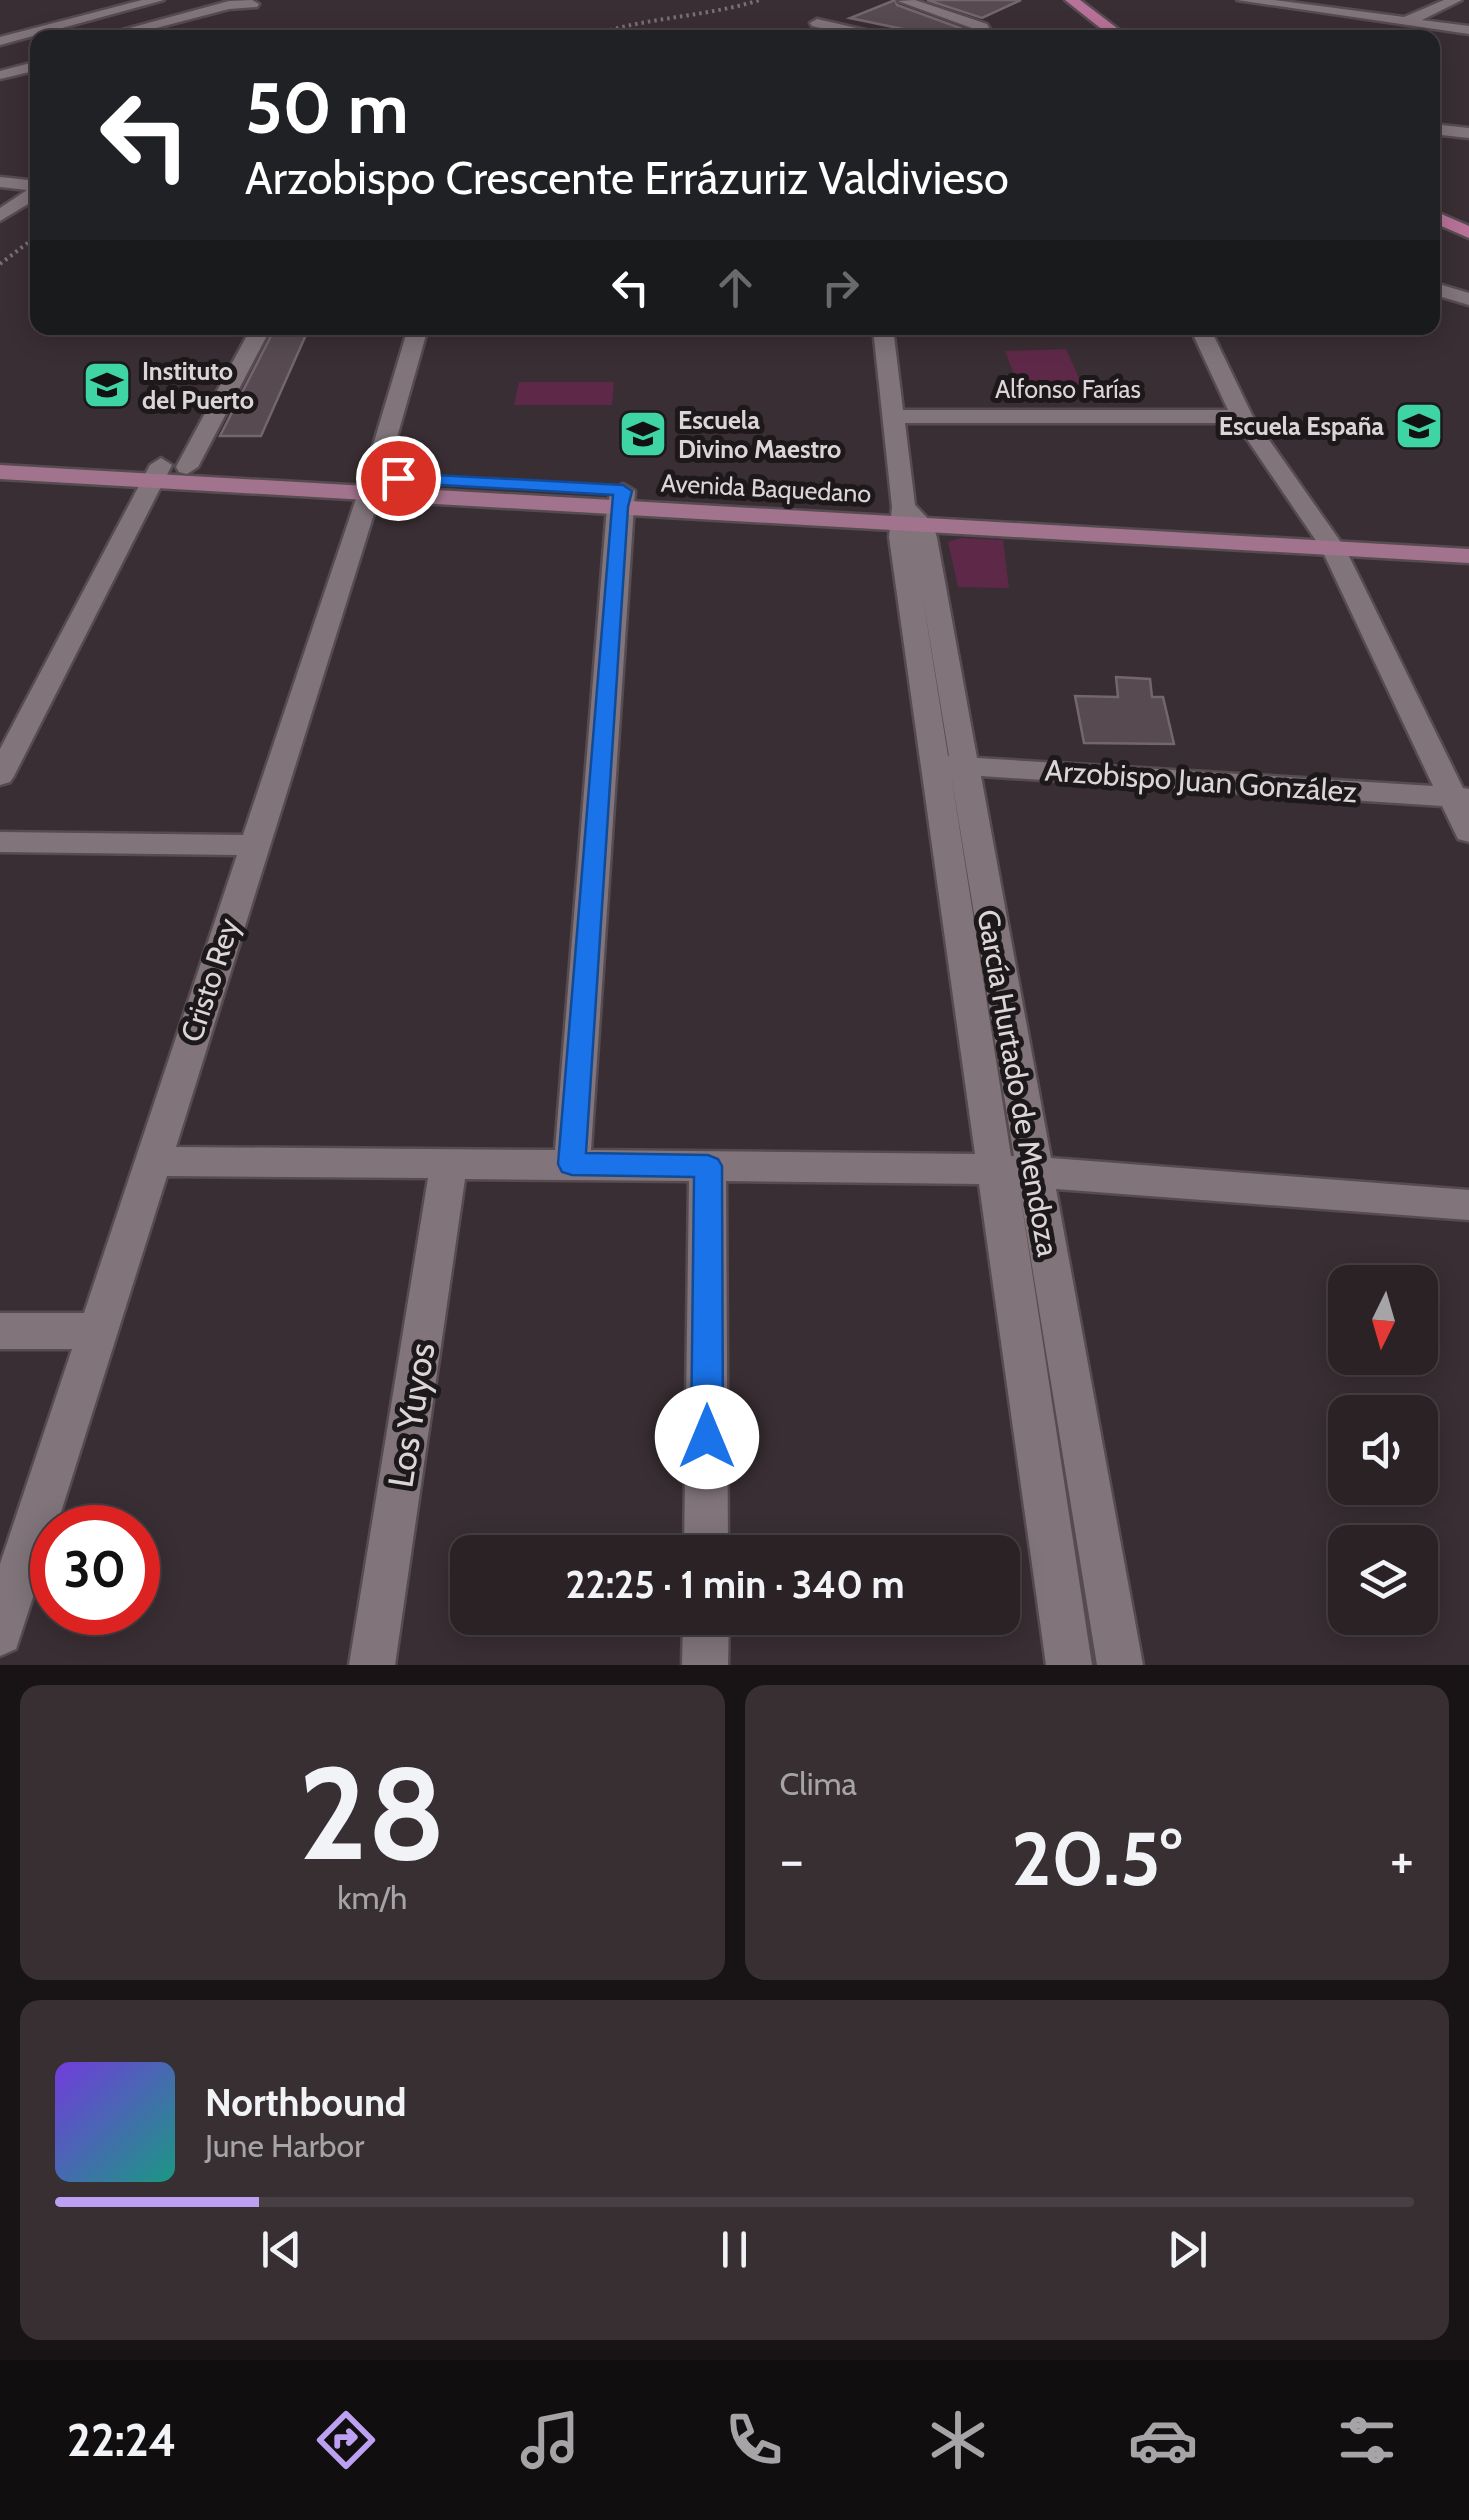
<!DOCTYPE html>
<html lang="es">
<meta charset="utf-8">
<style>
:root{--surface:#2b2226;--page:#372f32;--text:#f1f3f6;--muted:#a6a4a7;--line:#473f43;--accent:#bca0f2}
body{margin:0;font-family:Cabin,sans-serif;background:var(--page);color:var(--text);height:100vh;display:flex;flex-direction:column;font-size:38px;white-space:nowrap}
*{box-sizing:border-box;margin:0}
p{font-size:32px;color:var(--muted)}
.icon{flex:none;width:55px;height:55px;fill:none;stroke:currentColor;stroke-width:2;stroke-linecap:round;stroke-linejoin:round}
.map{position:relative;height:1665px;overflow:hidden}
.details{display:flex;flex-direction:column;gap:20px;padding:20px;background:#181315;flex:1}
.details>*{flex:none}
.guide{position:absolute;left:30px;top:30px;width:1410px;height:305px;border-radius:20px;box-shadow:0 5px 25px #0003,0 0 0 2px var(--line);background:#202124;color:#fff;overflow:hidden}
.needle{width:65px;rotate:185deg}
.controls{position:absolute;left:1328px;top:1265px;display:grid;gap:20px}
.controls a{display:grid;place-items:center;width:110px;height:110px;border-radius:20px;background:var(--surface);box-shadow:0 5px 25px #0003,0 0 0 2px var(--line);font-size:50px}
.speed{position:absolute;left:30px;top:1505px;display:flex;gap:20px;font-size:50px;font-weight:700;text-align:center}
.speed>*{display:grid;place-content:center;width:130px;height:130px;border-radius:50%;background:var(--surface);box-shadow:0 5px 25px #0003,0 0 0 2px var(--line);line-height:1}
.speed .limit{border:15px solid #d22;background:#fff;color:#111}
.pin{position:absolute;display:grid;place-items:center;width:85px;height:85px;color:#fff;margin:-42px;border:5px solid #fff;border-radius:50%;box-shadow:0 2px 10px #0007}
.me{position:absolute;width:110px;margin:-55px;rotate:0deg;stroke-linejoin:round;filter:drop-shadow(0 0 8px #0008)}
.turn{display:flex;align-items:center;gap:35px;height:210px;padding:0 50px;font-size:45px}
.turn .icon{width:130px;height:130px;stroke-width:2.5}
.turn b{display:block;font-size:70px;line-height:85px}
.lanes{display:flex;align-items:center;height:95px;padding:0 50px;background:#0003;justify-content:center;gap:50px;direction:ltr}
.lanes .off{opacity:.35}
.big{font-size:75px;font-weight:700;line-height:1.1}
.details .card{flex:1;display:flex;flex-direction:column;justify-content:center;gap:15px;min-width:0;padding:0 35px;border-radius:20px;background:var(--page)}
.details .dial{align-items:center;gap:0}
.dial b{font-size:130px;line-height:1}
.song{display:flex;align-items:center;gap:30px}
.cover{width:120px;height:120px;border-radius:15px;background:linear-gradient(135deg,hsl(260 70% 55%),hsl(170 70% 35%))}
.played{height:10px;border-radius:5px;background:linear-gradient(90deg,var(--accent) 15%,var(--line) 15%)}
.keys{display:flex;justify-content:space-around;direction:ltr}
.heat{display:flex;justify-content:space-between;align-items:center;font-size:55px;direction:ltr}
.details .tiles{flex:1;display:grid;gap:20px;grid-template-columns:1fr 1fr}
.card:last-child{grid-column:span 2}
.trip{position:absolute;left:450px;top:1535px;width:570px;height:100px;border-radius:20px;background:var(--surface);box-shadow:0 5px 25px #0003,0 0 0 2px var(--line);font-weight:700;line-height:100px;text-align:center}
.menu{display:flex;height:160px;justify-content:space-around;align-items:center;background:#110e0f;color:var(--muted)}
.menu .icon{width:70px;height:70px}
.menu .current{color:var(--accent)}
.menu b{font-size:45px;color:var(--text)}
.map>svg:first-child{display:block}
.green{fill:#5e2948}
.building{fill:#574b51;stroke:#73666d;stroke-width:2.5}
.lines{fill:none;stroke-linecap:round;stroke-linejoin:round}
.minor-casing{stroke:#554b50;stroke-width:5}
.major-casing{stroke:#554b50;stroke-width:5}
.highway-casing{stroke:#554b50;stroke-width:5}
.path{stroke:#797074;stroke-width:4;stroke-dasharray:2.5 4;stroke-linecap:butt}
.minor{fill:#81757b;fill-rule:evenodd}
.major{fill:#a2738c;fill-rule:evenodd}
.highway{fill:#b87198;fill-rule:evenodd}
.route{fill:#1a73e8;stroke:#114b97;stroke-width:2.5}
.labels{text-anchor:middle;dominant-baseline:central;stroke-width:10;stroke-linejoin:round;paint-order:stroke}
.far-poi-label{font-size:25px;font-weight:bold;fill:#dcd5d8;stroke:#1d181a;text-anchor:start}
.far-street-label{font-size:25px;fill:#dcd5d8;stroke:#1d181a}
.street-label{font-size:30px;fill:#dcd5d8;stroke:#1d181a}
.near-street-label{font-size:35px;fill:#dcd5d8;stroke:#1d181a}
</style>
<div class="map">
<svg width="1469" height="1665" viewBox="0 0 1469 1665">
<rect width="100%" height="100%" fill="#392e33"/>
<path class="green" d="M1066 349 1088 398 1024 399 1005 351Z
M519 382H614L612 405H514Z
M961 538 1003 540 1009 588 958 587 948 542Z"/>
<path class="building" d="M895 0 897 5 960 28 941 37 850 18Z
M927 0H1021L982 18Z
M275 328H309L261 436H220Z
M1116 677 1150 679 1152 697H1163L1174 744 1084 743 1075 696 1118 697Z"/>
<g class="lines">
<g class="minor-casing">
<path id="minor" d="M142 0H164L0 45V37Z
M252 0 259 4 257 7 229 9 118 38H93L229 1Z
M915 0 987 24 995 38H981L977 30 898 1Z
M1237 0H1274L1404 17 1444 0H1462L1422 20 1469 26V34Z
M817 19 887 35 889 38H862L812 26 810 23Z
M38 61V70L0 79V71Z
M1432 124 1469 128V138L1432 134Z
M0 177 38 181V198L0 221V208L27 190 0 187Z
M1432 282 1469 293V305L1432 294Z
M251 328H271L198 467 187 474 179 472 176 467Z
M408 328H428L388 469 176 1147 555 1150 607 507 611 491 623 484 635 491 591 1150 975 1154 889 537 892 507 873 328H893L903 410H1228L1190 328H1210L1253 417 1345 548 1463 788 1469 789V842L1458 839 1442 806 981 776 1051 1158 1469 1190V1220L1056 1189 1143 1665H1097L1019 1186 1092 1665H1046L979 1184 726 1181 728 1552H684L689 1181 465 1179 395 1665H349L428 1178 167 1176 56 1528H52V1539L16 1649 0 1656V1564L72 1349H0V1313H84L237 855 0 852V832L243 835 366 469ZM905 423H1236L1321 548 1433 786 977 758 937 538 933 524 915 505ZM922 592 949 756H948ZM951 774 1014 1156H1011Z
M161 458 172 465 14 776 10 782 0 785V749L150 465Z
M683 1618H729L728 1665H682Z"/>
</g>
<g class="major-casing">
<path id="major" d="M0 465 1469 549V563L0 479Z"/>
</g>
<g class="highway-casing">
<path id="highway" d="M1065 0H1080L1130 38H1113Z
M1432 210 1469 226V238L1432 222Z"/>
</g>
<path class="path" d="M585 38C641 17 702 18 760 0
M0 264 38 235"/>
<use href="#minor" class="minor"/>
<use href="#major" class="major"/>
<use href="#highway" class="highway"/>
</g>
<path class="route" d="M398 473 623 485 632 491 628 507 586 1153 708 1155 718 1159 722 1166 723 1437 718 1447 707 1452 695 1447 691 1437 694 1177 572 1175 562 1172 558 1164 613 495 391 482V475Z"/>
<defs>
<g id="school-square" transform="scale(2.5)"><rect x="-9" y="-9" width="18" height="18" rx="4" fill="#3ed4a3" stroke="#1d181a"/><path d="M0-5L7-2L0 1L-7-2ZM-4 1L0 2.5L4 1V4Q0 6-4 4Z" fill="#111"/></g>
</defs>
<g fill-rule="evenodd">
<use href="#school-square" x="107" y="385"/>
<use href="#school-square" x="1419" y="426"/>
<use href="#school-square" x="643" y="434"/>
</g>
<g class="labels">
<g class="far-poi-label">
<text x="142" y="371">Instituto<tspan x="142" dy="29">del Puerto</tspan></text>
<text x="678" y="420">Escuela<tspan x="678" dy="29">Divino Maestro</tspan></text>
<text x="1384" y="426" text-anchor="end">Escuela España</text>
</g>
<g class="far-street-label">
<text x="1068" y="389">Alfonso Farías</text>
<text transform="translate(766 488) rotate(3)">Avenida Baquedano</text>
</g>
<g class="street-label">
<text transform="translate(1201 781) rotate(4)">Arzobispo Juan González</text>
<text transform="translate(210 980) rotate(-72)">Cristo Rey</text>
<text transform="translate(1018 1083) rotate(80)">García Hurtado de Mendoza</text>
</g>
<g class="near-street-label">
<text transform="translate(411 1415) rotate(-81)">Los Yuyos</text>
</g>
</g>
</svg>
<div class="controls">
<a><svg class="needle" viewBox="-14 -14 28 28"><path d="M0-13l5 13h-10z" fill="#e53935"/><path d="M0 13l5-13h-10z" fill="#a6a4a7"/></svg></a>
<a><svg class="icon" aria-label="sound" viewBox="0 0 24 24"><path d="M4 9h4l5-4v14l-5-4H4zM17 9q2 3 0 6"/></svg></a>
<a><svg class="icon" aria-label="layers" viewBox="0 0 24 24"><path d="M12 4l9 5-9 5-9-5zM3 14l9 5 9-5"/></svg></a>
</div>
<div class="speed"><div class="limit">30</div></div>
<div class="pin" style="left:398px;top:478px;background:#d93025"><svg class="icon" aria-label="arrive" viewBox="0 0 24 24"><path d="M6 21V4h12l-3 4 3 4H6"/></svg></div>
<svg class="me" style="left:707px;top:1437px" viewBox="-20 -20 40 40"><circle r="19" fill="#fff"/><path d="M0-13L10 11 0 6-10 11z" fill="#1a73e8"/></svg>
<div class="trip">22:25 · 1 min · 340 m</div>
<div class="guide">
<div class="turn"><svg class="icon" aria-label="left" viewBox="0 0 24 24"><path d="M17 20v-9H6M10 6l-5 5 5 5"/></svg><div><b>50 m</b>Arzobispo Crescente Errázuriz Valdivieso</div></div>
<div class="lanes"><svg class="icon" aria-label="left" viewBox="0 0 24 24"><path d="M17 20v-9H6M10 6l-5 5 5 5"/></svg><svg class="icon off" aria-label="ahead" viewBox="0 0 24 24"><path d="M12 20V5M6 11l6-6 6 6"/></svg><svg class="icon off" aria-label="right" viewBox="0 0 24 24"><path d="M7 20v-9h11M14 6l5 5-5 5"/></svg></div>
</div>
</div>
<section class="details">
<div class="tiles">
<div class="card dial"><b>28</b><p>km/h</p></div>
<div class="card"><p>Clima</p>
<div class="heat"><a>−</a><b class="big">20.5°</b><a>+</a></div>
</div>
<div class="card">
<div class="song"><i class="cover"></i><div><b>Northbound</b><p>June Harbor</p></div></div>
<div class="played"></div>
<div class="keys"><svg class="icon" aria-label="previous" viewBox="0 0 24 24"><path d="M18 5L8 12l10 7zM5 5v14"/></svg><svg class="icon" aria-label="pause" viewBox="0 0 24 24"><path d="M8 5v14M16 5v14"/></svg><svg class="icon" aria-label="next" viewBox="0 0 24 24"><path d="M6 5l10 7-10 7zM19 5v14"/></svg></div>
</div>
</div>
</section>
<nav class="menu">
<b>22:24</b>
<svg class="icon current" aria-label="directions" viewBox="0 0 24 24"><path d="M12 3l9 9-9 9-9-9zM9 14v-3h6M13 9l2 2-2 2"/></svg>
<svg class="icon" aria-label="music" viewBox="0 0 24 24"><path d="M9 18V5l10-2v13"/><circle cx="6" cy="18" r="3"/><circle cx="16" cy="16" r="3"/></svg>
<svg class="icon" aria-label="phone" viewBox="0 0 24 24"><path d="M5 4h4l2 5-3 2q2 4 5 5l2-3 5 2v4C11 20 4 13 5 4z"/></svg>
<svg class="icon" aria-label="climate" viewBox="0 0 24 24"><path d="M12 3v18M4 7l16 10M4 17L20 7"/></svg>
<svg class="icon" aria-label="car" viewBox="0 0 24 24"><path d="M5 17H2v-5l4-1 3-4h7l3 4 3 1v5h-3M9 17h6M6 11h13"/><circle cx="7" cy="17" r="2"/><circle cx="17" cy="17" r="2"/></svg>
<svg class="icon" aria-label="filters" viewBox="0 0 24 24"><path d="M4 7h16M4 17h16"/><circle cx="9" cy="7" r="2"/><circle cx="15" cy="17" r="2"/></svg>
</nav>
